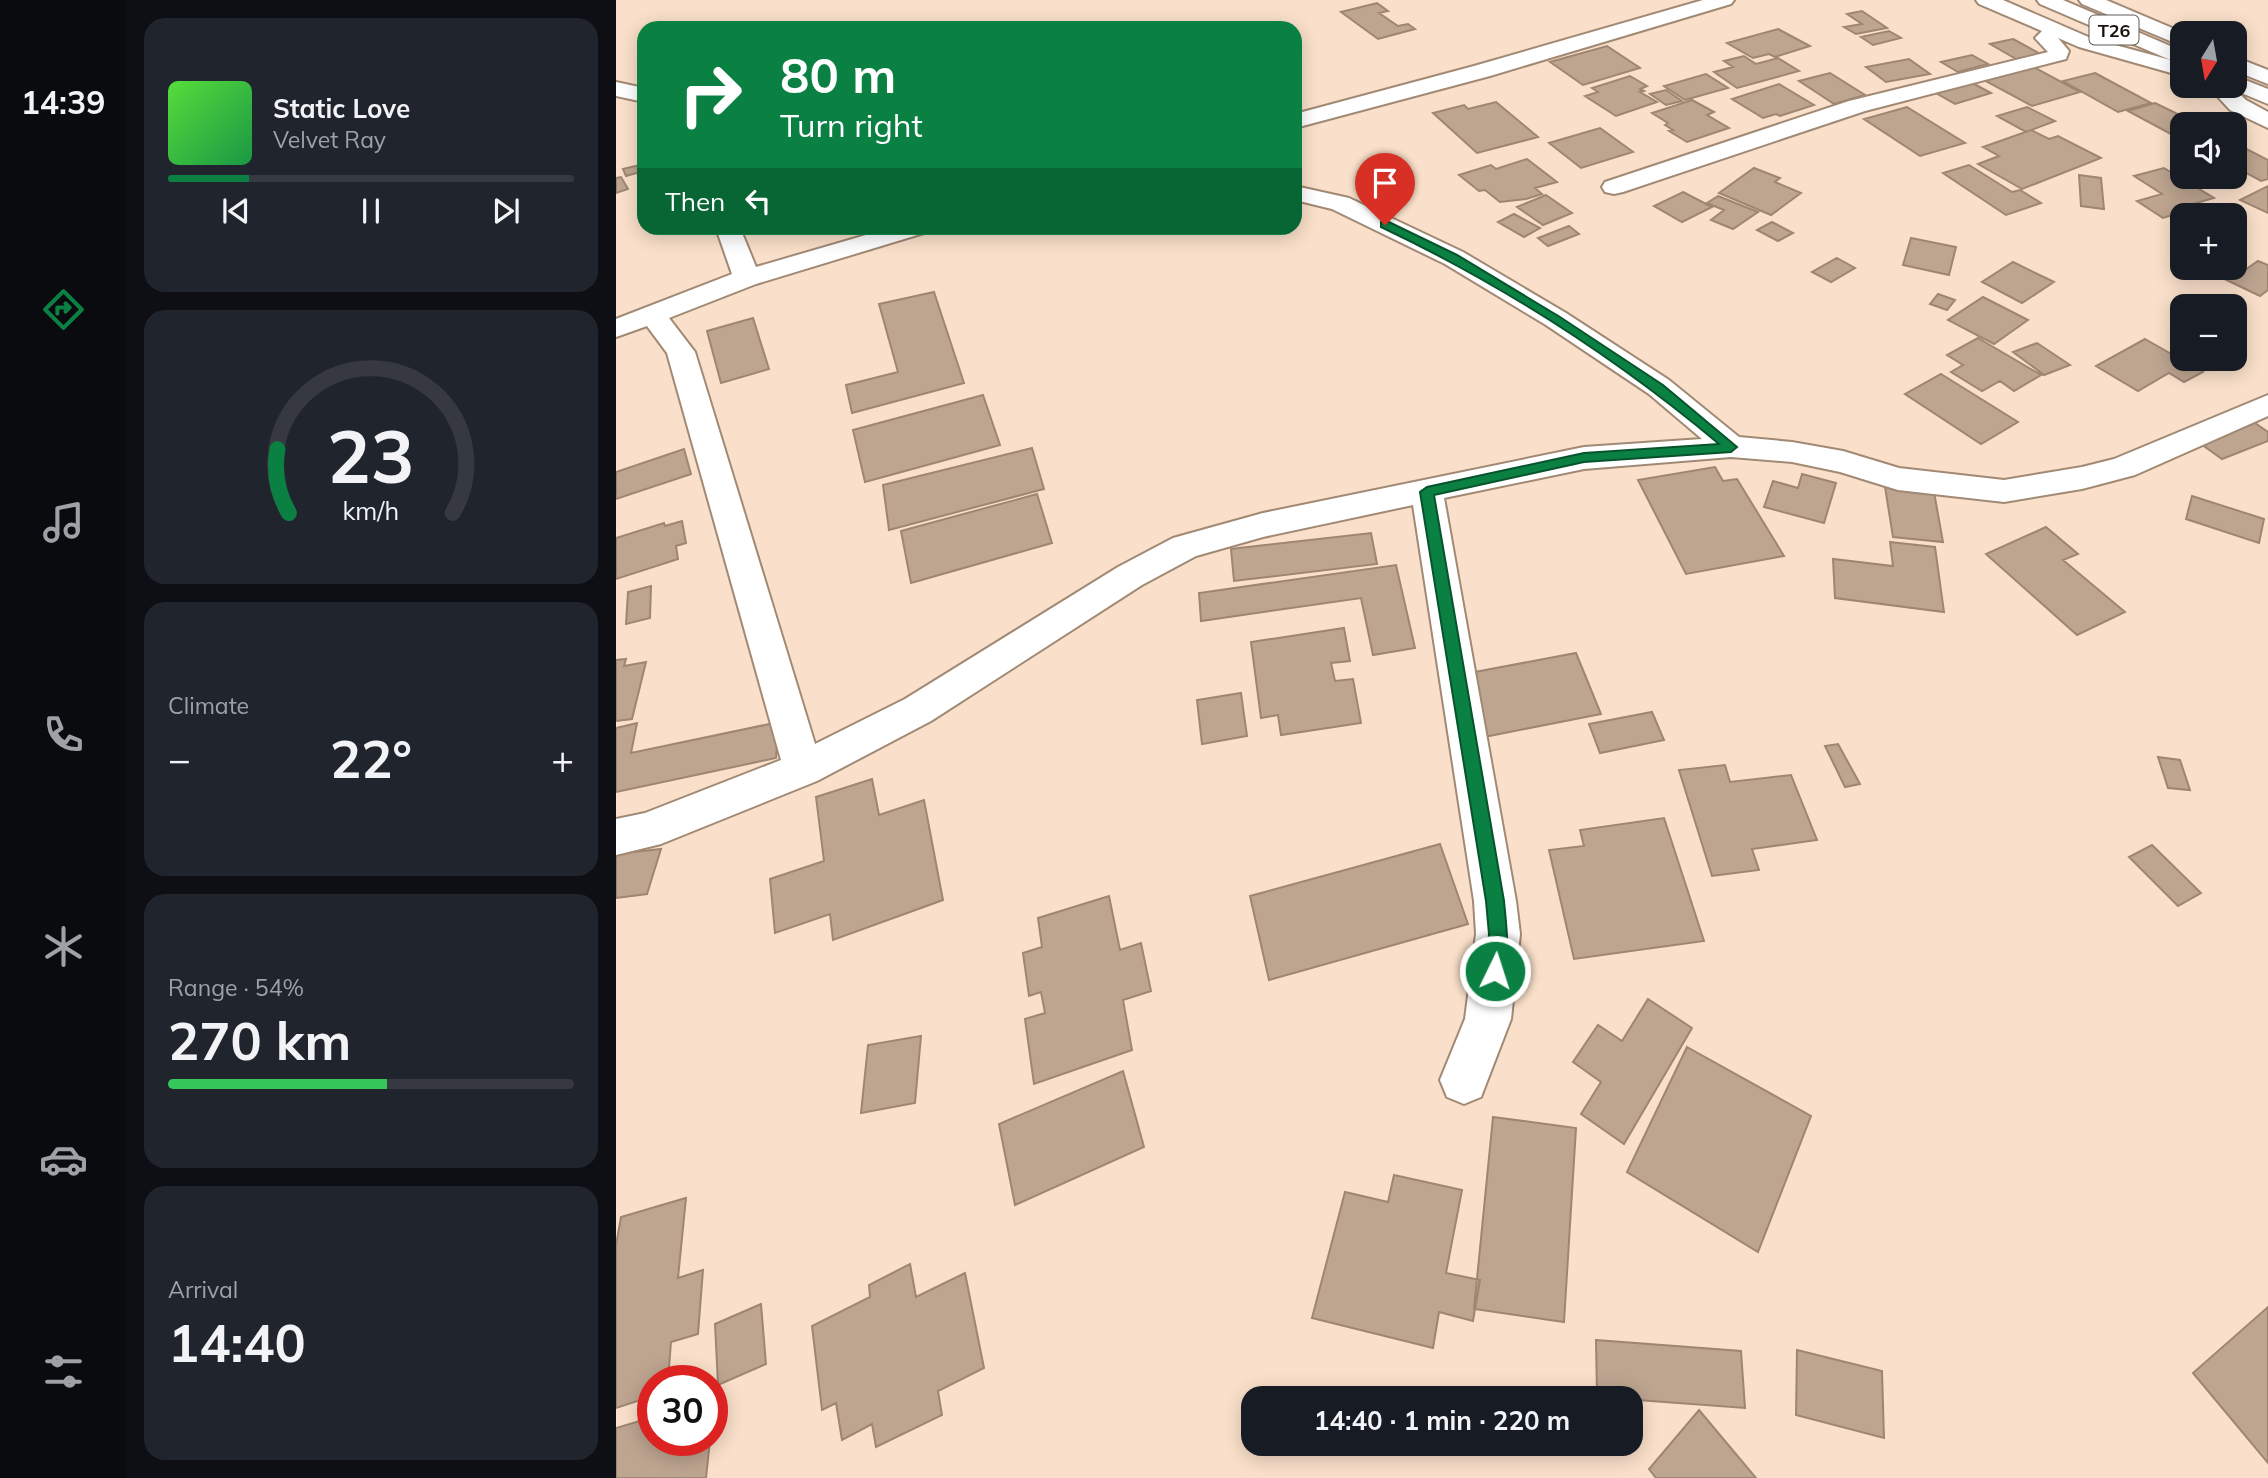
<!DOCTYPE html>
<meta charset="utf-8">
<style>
:root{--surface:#171b24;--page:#20242c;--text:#f1f3f6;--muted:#9ea1a6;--line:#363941;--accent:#0b8043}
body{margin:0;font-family:Mulish,sans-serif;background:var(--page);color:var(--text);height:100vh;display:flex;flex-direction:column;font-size:26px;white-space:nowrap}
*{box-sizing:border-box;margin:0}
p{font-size:23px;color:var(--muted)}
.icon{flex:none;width:38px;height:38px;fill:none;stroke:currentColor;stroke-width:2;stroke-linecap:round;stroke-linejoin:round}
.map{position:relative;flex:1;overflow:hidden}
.panel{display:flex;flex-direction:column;gap:18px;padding:18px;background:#0d0f14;width:490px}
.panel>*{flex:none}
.hud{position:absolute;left:21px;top:21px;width:665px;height:214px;border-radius:21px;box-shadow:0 4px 18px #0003;background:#0b8043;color:#fff;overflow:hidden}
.needle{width:46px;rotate:191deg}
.buttons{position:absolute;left:1554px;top:21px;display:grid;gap:14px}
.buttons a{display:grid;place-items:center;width:77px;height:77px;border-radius:14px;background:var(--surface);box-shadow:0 4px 18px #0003;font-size:35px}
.speed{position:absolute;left:21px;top:1365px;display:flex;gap:14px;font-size:35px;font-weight:700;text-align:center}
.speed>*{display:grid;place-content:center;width:91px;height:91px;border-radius:50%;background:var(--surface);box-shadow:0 4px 18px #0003;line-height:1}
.speed .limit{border:10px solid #d22;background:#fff;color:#111}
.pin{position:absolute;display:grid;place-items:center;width:60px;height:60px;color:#fff;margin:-72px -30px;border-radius:50% 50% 50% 0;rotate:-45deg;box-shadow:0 0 7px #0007}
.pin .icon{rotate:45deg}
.me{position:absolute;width:77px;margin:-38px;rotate:4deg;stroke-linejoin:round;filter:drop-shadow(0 0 5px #0008)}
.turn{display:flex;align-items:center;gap:24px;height:147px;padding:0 28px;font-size:32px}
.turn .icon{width:91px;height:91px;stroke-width:2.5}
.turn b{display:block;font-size:49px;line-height:60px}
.then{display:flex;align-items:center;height:66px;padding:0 28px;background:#0003;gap:14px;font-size:26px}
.big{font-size:52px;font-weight:700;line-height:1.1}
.panel .tile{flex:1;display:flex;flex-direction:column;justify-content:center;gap:10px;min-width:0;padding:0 24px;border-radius:21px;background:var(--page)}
.panel .dial{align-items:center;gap:0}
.dial svg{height:182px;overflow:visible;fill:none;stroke:var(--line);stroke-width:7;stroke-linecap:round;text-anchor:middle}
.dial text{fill:var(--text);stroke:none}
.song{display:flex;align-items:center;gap:21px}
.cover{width:84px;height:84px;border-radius:10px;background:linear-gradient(135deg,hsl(110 70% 55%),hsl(140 70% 35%))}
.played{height:7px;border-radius:4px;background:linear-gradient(90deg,var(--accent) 20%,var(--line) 20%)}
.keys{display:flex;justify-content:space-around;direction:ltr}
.heat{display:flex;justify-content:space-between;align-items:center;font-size:38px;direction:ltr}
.charge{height:10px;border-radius:5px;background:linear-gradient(90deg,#34c759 54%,var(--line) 0)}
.trip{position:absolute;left:625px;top:1386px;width:402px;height:70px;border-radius:21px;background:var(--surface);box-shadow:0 4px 18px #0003;font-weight:700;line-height:70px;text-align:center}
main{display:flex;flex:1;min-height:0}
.tab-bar{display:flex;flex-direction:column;width:126px;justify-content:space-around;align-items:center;background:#090b0e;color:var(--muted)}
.tab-bar .icon{width:49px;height:49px}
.tab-bar .on{color:var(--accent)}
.tab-bar b{font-size:32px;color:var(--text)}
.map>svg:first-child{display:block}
.building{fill:#bda590;stroke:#9e8672;stroke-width:2}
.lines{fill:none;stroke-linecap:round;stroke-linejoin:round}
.street-casing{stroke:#a18974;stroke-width:4}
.highway-casing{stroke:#a18974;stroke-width:4}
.street{fill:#fff;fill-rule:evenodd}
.highway{fill:#fff;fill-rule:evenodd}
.route{fill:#0b8043;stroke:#07532c;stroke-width:2}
.labels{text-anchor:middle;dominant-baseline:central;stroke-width:7;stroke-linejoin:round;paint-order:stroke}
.shield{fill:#fff;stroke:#5f5954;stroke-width:2}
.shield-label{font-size:18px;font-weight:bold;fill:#1a120a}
</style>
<main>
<nav class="tab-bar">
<b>14:39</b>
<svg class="icon on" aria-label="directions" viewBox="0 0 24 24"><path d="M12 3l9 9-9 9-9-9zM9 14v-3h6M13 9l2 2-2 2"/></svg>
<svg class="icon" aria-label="music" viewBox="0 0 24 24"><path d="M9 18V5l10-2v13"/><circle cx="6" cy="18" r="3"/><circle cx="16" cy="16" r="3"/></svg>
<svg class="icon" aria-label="phone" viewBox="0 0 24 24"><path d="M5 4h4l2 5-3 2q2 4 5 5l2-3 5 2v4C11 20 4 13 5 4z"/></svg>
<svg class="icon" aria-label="climate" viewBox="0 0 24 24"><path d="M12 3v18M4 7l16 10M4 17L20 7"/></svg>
<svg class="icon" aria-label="car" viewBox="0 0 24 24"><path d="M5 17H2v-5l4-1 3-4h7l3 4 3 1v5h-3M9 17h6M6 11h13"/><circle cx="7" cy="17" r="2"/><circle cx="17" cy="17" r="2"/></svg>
<svg class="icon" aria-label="filters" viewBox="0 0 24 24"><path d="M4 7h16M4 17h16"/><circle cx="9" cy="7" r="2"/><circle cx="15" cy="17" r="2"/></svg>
</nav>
<section class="panel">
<div class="tile">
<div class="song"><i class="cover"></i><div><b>Static Love</b><p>Velvet Ray</p></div></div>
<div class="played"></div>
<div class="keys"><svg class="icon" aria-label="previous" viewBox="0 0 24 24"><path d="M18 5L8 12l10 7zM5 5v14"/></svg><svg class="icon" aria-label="pause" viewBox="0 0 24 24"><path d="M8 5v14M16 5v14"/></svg><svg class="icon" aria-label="next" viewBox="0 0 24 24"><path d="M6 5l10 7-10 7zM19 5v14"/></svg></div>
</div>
<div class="tile dial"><svg viewBox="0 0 100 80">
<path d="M14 69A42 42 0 1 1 86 69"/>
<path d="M14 69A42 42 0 0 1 9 41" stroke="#0b8043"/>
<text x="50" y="56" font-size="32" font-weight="700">23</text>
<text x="50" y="72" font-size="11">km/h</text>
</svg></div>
<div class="tile"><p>Climate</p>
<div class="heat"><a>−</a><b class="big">22°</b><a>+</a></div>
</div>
<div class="tile"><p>Range · 54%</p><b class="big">270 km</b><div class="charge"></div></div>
<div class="tile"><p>Arrival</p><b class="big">14:40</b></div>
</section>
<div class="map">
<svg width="1652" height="1478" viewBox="0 0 1652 1478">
<rect width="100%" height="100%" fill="#fae0ca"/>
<path class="building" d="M761 3 772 11 763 13 782 26 792 24 799 29 762 39 725 12Z
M1246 11 1271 28 1240 34 1228 27 1246 24 1231 14Z
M1162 29 1194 46 1159 57 1153 54 1137 58 1111 43Z
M1273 31 1285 38 1257 45 1245 37Z
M1397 39 1430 57 1407 63 1374 44Z
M991 46 1024 68 967 85 934 62Z
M1356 55 1372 64 1342 72 1325 62Z
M1128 56 1140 64 1162 58 1183 71 1121 88 1098 72 1117 67 1108 61Z
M1293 59 1314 74 1270 82 1250 67Z
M1414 65 1464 92 1416 106 1366 79Z
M1214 73 1249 95 1218 104 1183 81Z
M1479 73 1535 103 1502 112 1447 81Z
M1090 74 1112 88 1069 100 1048 86Z
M1014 76 1031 86 1024 89 1028 91 1024 92 1041 102 1000 116 969 96 982 92 976 88Z
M1349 79 1375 93 1339 104 1313 89Z
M1163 84 1198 105 1164 116 1160 114 1147 118 1116 99Z
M1050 90 1066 101 1050 105 1034 94Z
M1076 100 1098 112 1091 115 1113 128 1071 142 1053 131 1057 130 1049 125 1052 123 1036 113Z
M880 102 922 137 861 153 817 113 848 105 852 109Z
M1539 103 1582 124H1566V140L1512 111Z
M1291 107 1349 143 1304 156 1248 119Z
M1411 107 1439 121 1410 132 1381 116Z
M984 128 1017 152 965 168 933 143Z
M1415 130 1433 139 1442 136 1485 158 1406 189 1362 164 1383 156 1367 147Z
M1619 143 1652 160V179L1645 181 1619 167Z
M911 159 941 182 919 188 926 194 910 199 884 202 869 190 863 191 843 175 875 165 880 169Z
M28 164V171L10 176 7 169Z
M1353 165 1396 192 1404 190 1425 203 1390 215 1327 173Z
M1138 168 1164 178 1159 182 1185 193 1155 215 1103 193Z
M1548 168 1598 198 1577 204 1583 207 1547 218 1521 201 1546 194 1518 176Z
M1463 175 1485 178 1488 209 1465 206Z
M5 177 12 189 0 193V178Z
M1652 186V213L1624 200Z
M1067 192 1096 207 1066 222 1038 206Z
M930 195 956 213 927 225 901 207Z
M1102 196 1142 212 1117 229 1095 220 1108 210 1091 203Z
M898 214 924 228 908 237 882 222Z
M1156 222 1177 233 1162 241 1141 230Z
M953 226 963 234 932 246 922 238Z
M1295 238 1340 247 1333 275 1287 265Z
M1221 258 1239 268 1215 282 1196 272Z
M1642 261 1652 265V290L1644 296 1598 274 1607 268 1626 272Z
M1397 262 1438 282 1406 303 1366 282Z
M318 292 348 383 236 413 230 385 282 372 263 304Z
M1322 294 1339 300 1331 310 1314 304Z
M1367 297 1412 320 1378 344 1332 320Z
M137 318 153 369 105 383 91 331Z
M1362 338 1425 375 1398 391 1384 381 1366 391 1335 372 1347 365 1331 355Z
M1529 339 1587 372 1568 382 1553 373 1522 391 1480 366Z
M1421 343 1454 365 1428 375 1397 352Z
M1325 374 1402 422 1365 444 1289 394Z
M367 395 384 445 249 482 237 430Z
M1639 423 1652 432V441L1606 459 1585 444Z
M416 448 428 489 273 530 267 485Z
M68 449 75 474 0 499V472Z
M1099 467 1107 481 1121 479 1168 556 1070 574 1022 480Z
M1186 474 1220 483 1208 523 1148 507 1157 481 1182 488Z
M1269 487 1318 492 1327 542 1277 537Z
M421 494 436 543 295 583 285 531Z
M1576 496 1648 519 1643 543 1570 519Z
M66 521 70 543 60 546 62 559 0 579V538L48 523 49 526Z
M1430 527 1462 554 1447 560 1509 612 1461 635 1370 554Z
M755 533 761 564 618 581 615 549Z
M1274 542 1319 547 1328 612 1219 598 1217 559 1277 566Z
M780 565 799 648 757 655 745 598 585 621 583 593Z
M35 586 34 618 10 624 12 592Z
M728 628 734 661 715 663 719 681 737 679 745 723 665 735 662 715 645 718 635 642Z
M960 653 985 714 868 737 848 674Z
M10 659 8 666 30 662 16 719 0 721V660Z
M625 693 631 736 586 744 581 700Z
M1036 712 1048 740 984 753 973 724Z
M163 722 160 758 0 792V728L21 723 15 753Z
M1222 744 1244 784 1229 787 1209 746Z
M1542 757 1564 760 1574 790 1552 788Z
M1109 765 1114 782 1175 775 1201 840 1136 849 1143 870 1096 876 1063 770Z
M256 779 263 815 308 800 327 900 217 940 214 914 159 933 154 879 208 861 200 797Z
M1048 818 1088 941 958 959 933 850 968 846 964 830Z
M824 844 852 924 653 980 634 896Z
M1536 845 1585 893 1562 906 1513 857Z
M45 849 31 894 0 898V854Z
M493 896 504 950 525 943 535 991 507 1000 516 1050 418 1084 409 1019 429 1013 425 992 413 996 407 953 426 947 422 918Z
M1032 999 1076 1028 1008 1144 965 1114 985 1082 957 1062 982 1025 1006 1041Z
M305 1036 299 1103 245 1113 252 1045Z
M1071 1047 1195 1116 1142 1252 1011 1172Z
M507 1071 528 1147 399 1205 383 1124Z
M877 1117 960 1128 948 1322 858 1309Z
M778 1175 846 1190 830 1273 864 1280 857 1321 823 1312 817 1348 696 1318 729 1192 772 1202Z
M70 1198 62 1278 87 1270 82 1334 55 1342 52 1381H37V1396L0 1408V1245L5 1217Z
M294 1264 300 1297 349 1273 368 1368 322 1391 326 1415 260 1447 256 1424 226 1440 220 1403 206 1410 196 1326 254 1297 253 1285Z
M145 1304 150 1364 102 1385 99 1324Z
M1652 1307V1463L1577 1373Z
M980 1340 1125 1351 1129 1408 981 1397Z
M1181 1350 1266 1371 1268 1438 1180 1415Z
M1083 1410 1140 1478H1040L1033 1469Z
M37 1417V1440H94L90 1478H0V1428Z"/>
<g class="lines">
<g class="street-casing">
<path id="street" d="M1087 0H1118L1115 4 874 76 679 128V114L858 66Z
M1360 0H1387L1477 39 1566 63V76L1463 47 1442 38 1453 51 1450 59 1249 111 1007 192 998 194 989 192 986 187 989 182 1233 101 1432 52 1419 38 1426 31 1363 4Z
M1463 0H1490L1568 33 1566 46 1466 4Z
M1619 57 1652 70V84L1619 71Z
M0 82 28 88V102L0 96Z
M1592 86H1615L1630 100 1652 112V128L1614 110Z
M679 186 733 198 847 252 950 313 1053 380 1123 437 1176 442 1227 451 1283 468 1388 480 1466 467 1498 459 1652 395V416L1519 475 1466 489 1388 502 1282 490 1224 472 1176 462 1115 457 968 469 828 498 900 901 904 934 895 1019 865 1097 848 1104 831 1097 824 1080 849 1019 860 934 858 901 797 505 647 537 580 556 526 585 315 721 201 781 45 844 0 855V819L29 813 165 760 51 353 31 326 0 337V319L116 274 100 228H124L140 267 274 228H312L308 233 140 284 53 318 79 352 199 744 289 699 502 567 557 538 647 513 968 447 1086 439 1033 394 930 325 829 264 716 209 679 200Z"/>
</g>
<g class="highway-casing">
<path id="highway" d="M1421 0H1447L1566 51V65L1424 4Z
M1619 76 1652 89V104L1611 87 1619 86Z"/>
</g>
<use href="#street" class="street"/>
<use href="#highway" class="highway"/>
</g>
<path class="route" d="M765 222H773L841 255 944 317 1047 385 1121 447 1115 452 968 462 818 495 888 901C890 924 895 955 886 977L879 980 873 977 870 971 873 934 870 901 804 492 811 487 968 453 1103 444C999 357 887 285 765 227Z"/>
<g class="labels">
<rect class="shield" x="1473.5" y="15.5" width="49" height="29" rx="5"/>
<g class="shield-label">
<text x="1498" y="30">T26</text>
</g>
</g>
</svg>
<div class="buttons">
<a><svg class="needle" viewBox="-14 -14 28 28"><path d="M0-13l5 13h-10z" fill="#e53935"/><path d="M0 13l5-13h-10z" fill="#9ea1a6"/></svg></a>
<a><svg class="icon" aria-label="sound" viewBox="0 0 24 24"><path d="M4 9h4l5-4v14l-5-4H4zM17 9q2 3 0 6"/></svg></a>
<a>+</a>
<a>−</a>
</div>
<div class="speed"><div class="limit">30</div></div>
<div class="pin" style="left:769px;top:225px;background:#d93025"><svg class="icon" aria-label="arrive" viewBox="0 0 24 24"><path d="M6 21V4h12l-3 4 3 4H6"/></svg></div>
<svg class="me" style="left:879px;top:971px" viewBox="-20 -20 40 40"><circle r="17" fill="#0b8043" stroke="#fff" stroke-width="3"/><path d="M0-11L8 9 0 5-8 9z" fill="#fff"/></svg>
<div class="trip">14:40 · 1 min · 220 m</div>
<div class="hud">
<div class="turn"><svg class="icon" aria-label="right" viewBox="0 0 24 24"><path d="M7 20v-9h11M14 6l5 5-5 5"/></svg><div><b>80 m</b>Turn right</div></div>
<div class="then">Then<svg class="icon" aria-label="left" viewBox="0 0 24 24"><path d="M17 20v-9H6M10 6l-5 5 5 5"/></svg></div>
</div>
</div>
</main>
